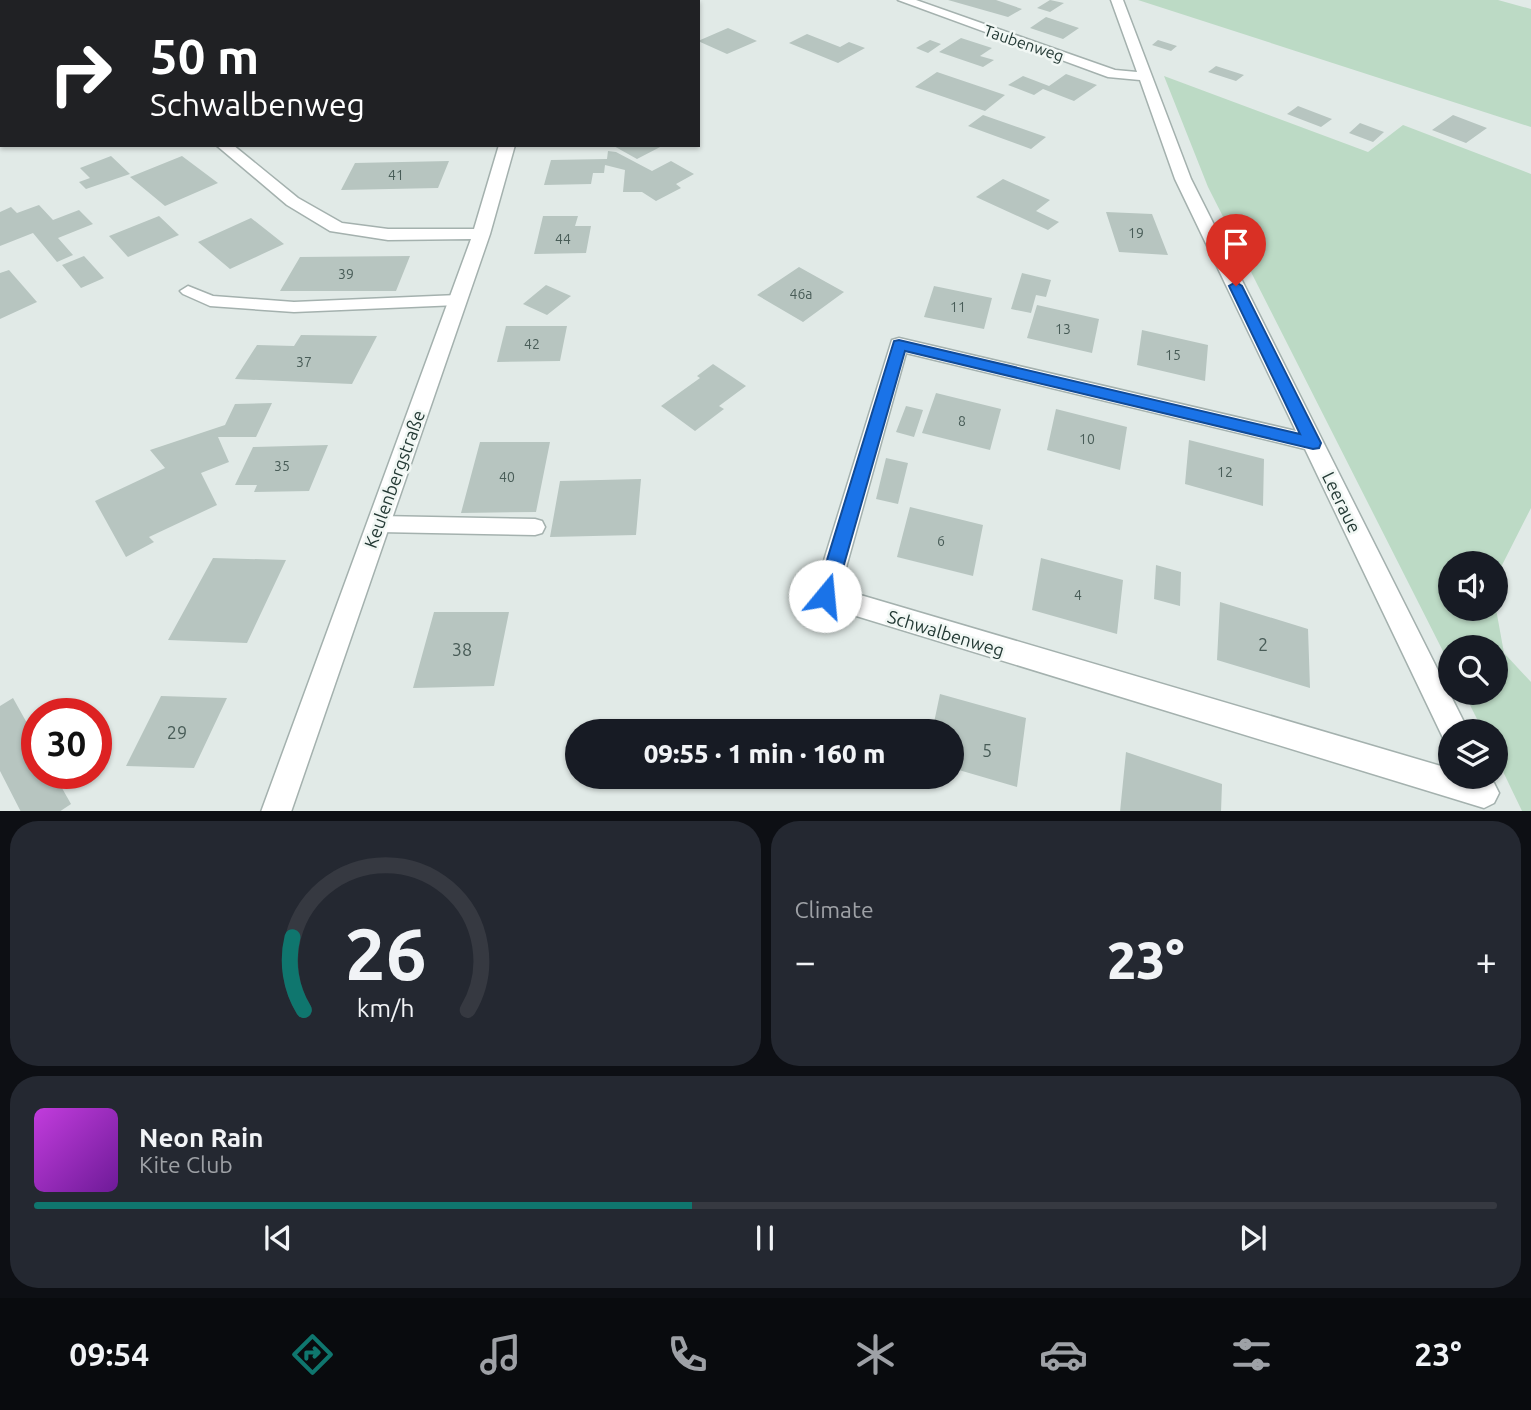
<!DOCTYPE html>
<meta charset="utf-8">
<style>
:root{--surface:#171b24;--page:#242831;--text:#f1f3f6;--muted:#9ea1a6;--line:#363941;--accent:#0f766e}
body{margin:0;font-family:Ubuntu,sans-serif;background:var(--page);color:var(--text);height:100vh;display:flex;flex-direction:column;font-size:26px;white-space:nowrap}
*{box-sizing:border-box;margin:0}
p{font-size:23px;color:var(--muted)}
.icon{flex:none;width:38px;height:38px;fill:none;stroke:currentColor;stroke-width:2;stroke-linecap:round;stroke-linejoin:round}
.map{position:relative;height:811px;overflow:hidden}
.details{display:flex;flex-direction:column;gap:10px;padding:10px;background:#0d0f14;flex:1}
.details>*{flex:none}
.hud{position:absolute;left:0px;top:0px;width:700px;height:147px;box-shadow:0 2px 5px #0004;background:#202124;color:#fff;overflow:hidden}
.controls{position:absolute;left:1438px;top:551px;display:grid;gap:14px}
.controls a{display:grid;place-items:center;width:70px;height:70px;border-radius:50%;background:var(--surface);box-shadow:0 2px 5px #0004;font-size:35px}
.speed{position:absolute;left:21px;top:698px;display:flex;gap:14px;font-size:35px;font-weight:700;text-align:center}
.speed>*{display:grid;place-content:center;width:91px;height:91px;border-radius:50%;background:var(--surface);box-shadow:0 2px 5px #0004;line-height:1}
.speed .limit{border:10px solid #d22;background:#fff;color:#111}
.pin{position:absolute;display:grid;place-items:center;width:60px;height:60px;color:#fff;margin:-72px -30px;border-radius:50% 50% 50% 0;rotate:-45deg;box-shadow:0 0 7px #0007}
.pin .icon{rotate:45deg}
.me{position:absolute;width:77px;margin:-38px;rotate:17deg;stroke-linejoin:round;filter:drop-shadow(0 0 5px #0008)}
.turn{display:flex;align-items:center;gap:24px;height:147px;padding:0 35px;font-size:32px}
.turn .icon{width:91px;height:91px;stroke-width:2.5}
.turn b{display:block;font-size:49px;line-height:60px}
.big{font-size:52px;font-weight:800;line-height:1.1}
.details .tile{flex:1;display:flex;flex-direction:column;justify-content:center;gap:10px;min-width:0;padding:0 24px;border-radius:28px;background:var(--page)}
.details .dial{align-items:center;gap:0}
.dial svg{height:182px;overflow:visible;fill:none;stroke:var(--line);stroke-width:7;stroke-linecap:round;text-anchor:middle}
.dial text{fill:var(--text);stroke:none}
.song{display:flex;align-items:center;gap:21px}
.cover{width:84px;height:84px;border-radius:10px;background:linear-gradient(135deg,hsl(290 70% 55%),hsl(280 70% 35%))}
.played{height:7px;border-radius:4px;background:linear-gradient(90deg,var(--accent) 45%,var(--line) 45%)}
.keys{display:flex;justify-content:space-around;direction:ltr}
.heat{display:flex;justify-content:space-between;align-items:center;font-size:38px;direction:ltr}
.details .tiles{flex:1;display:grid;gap:10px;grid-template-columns:1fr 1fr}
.tile:last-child{grid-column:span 2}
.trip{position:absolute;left:565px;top:719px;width:399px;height:70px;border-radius:35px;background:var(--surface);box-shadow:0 2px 5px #0004;font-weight:800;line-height:70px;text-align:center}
.tabs{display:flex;height:112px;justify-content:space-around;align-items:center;background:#090b0e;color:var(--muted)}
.tabs .icon{width:49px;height:49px}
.tabs .active{color:var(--accent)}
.tabs b{font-size:32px;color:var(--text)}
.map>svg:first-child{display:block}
.green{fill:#bcdac5}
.building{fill:#b7c5c0}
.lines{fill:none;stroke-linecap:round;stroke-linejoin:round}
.service-casing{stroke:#a4b1ae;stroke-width:3}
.minor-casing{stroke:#a4b1ae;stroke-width:3}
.service{fill:#fff;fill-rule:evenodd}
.minor{fill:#fff;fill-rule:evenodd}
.route{fill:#1a73e8;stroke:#114b97;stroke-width:2}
.labels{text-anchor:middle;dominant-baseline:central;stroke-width:5;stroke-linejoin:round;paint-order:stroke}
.number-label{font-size:14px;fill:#485c57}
.far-street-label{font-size:16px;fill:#233934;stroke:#f1f7f4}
.street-label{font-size:18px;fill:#233934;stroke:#f1f7f4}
.near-number-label{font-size:18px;fill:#485c57}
</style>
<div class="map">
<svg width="1531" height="812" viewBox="0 0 1531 812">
<rect width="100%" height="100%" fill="#e1eae7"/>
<path class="green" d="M1138 0H1498L1531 9V127Z
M1164 76 1368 152 1403 125 1531 174V508L1496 577V564H1451V609H1496L1504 653 1531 682V811H1522L1496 757V732L1483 731 1464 693H1496V648H1451V667L1208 187Z"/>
<path class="building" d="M948 0H996L1022 9 1008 17Z
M1050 0 1064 3 1050 12 1037 8Z
M1046 17 1079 28 1063 39 1030 28Z
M728 28 757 41 727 54 698 41Z
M807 34 840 47 849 42 865 48 838 63 789 43Z
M961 38 992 48 980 56 994 60 983 67 939 52Z
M930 40 941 44 928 53 916 48Z
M1158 40 1177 46 1171 51 1152 45Z
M1216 66 1244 75 1236 81 1208 72Z
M937 72 1005 95 985 111 915 87Z
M1066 74 1097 85 1074 101 1043 89 1034 95 1008 85 1023 76 1049 86Z
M1298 106 1332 119 1321 127 1287 114Z
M983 115 1046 137 1031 149 968 126Z
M1453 115 1487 128 1466 143 1432 130Z
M1360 123 1384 132 1373 142 1349 133Z
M612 145H664L637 159Z
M608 151 616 152 652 171 671 161 694 174 676 184 681 188 656 201 642 192H623L625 170 605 165 604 173H593L591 184 544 185 551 160 607 159Z
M111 156 130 174 86 189 79 182 90 178 80 168Z
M182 156 218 183 165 206 130 177Z
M449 161 438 188 341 190 355 163Z
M1003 179 1050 200 1036 211 1059 222 1048 230 976 197Z
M39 205 53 220 79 210 93 224 58 238 73 255 57 262 33 233 0 246V212L11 207 17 213Z
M1106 212 1152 214 1168 255 1119 252Z
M159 216 179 235 128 257 109 236Z
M543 216H578L575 226H591L586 253 534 254Z
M251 218 284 244 230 269 198 242Z
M84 256 104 278 81 288 62 265Z
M410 256 396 291H280L300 257Z
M799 267 844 292 803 322 757 295Z
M9 270 37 302 0 319V273Z
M1022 273 1051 280 1046 297 1036 295 1031 313 1011 309Z
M546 285 571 296 547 315 523 304Z
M934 286 992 298 984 329 924 317Z
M1037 305 1099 319 1092 353 1027 338Z
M506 326H567L560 361 497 362Z
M1142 330 1208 345 1205 381 1137 365Z
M301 335 377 336 352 384 235 379 257 345 294 346Z
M713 364 746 386 719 406 724 409 695 431 661 406 700 378 697 376Z
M936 393 1001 409 990 450 922 433Z
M272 403 256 437H218L229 462 201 473 217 505 149 537 154 542 126 557 95 501 165 468 150 450 225 425 235 404Z
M906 406 923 410 914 437 896 432Z
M1056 409 1127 427 1120 470 1047 450Z
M1189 440 1264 459 1263 506 1185 484Z
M480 442H550L536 512 461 513Z
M328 445 309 491 254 492 257 485H235L253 447Z
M886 458 908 463 898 504 876 499Z
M641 479 636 535 550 537 560 481Z
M910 507 983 525 973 576 897 557Z
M213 558 286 560 247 643 168 640Z
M1041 558 1123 580 1117 634 1032 610Z
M1156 565 1181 572 1180 606 1154 599Z
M1220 602 1308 629 1310 688 1217 660Z
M434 612H509L494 686 413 688Z
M940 694 1026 718 1017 787 952 768V732H932Z
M161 696 227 698 194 768 126 766Z
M13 698 37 741V774H54L71 804 59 812H21L0 771V706Z
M1126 752 1222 784 1221 812H1120Z"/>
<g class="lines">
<g class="service-casing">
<path id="service" d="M188 286 213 296 294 302 458 295 466 300 458 305 294 312 210 306 183 294 180 291Z
M379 516 535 519 542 521 545 527 542 533 535 535 379 532 372 530 369 524 372 518Z"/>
</g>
<g class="minor-casing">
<path id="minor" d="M28 0H41L42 2H29Z
M174 0H190L173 2Z
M542 0H554V2H542Z
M898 0H916L1115 70 1137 72 1111 0H1123L1191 179 1469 732H1451V744L1445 742 1305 449 906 353 840 589 1451 769V777H1480L1494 783 1499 793 1494 803 1484 808 817 604 813 596 892 340 899 338 1296 431 1175 179 1140 80 1108 77Z
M216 145H233L298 198 342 223 388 229H474L499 145H515L490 234 291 812H261L471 239 388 240 330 231 287 205Z"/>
</g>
<use href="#service" class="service"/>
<use href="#minor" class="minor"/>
</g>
<path class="route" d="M1236 282 1242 286 1321 443 1319 448 1313 449 905 351 835 596 832 602 825 605 819 602 816 596 894 341 899 340 1300 434 1229 286Z"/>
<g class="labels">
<g class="number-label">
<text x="396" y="175">41</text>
<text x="1136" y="233">19</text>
<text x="563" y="239">44</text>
<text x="346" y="274">39</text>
<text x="801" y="294">46a</text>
<text x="958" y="307">11</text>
<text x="1063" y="329">13</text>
<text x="532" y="344">42</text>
<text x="1173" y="355">15</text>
<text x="304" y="362">37</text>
<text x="962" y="421">8</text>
<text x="1087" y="439">10</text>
<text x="282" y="466">35</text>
<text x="1225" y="472">12</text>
<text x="507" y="477">40</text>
<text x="941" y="541">6</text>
<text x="1078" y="595">4</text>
</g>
<g class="far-street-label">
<text transform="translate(1024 43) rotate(19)">Taubenweg</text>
</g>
<g class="street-label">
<text transform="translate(394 479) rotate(-70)">Keulenbergstraße</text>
<text transform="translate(1342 502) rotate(64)">Leeraue</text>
<text transform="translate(946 633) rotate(17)">Schwalbenweg</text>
</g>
<g class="near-number-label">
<text x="1263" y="644">2</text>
<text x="462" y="649">38</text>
<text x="177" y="732">29</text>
<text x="987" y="750">5</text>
</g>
</g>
</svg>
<div class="controls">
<a><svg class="icon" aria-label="sound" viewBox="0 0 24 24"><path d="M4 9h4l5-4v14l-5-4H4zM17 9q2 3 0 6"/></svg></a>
<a><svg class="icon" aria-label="search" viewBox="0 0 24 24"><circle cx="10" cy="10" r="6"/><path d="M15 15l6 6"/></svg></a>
<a><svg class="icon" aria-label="layers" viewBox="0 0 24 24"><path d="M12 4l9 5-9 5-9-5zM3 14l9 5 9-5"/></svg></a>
</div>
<div class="speed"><div class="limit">30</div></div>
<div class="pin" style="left:1236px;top:286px;background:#d93025"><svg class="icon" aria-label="arrive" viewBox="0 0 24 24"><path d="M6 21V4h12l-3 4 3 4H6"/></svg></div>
<svg class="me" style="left:825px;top:596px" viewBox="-20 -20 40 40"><circle r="19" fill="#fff"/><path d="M0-13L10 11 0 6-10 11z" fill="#1a73e8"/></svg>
<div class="trip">09:55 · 1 min · 160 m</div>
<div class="hud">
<div class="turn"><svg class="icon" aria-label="right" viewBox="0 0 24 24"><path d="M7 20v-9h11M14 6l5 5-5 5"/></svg><div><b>50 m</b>Schwalbenweg</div></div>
</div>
</div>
<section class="details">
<div class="tiles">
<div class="tile dial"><svg viewBox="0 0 100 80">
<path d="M14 69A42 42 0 1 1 86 69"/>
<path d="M14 69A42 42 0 0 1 9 37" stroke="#0f766e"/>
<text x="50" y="56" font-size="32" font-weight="700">26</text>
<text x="50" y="72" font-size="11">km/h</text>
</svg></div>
<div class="tile"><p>Climate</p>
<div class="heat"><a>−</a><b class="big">23°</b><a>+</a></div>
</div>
<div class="tile">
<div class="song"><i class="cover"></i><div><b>Neon Rain</b><p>Kite Club</p></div></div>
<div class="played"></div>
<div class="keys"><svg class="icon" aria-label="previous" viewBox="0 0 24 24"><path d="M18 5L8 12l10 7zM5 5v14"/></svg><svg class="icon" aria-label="pause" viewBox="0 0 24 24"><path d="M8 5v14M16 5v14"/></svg><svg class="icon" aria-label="next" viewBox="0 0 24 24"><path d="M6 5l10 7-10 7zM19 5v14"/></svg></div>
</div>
</div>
</section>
<nav class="tabs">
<b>09:54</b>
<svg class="icon active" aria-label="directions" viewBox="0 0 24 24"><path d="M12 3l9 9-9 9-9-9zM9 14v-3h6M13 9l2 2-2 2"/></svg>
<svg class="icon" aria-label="music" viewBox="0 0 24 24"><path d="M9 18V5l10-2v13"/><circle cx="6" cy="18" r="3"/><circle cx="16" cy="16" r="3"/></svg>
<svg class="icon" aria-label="phone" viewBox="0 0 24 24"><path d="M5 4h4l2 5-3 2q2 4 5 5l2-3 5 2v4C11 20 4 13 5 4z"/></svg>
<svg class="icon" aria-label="climate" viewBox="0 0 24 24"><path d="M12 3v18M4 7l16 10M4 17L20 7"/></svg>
<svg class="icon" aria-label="car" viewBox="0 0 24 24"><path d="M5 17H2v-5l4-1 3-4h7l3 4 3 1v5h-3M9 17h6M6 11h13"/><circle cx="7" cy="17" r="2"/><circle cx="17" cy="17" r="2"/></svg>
<svg class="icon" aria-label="filters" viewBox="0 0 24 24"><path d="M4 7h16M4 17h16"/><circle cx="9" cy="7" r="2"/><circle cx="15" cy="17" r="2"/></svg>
<b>23°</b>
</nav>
